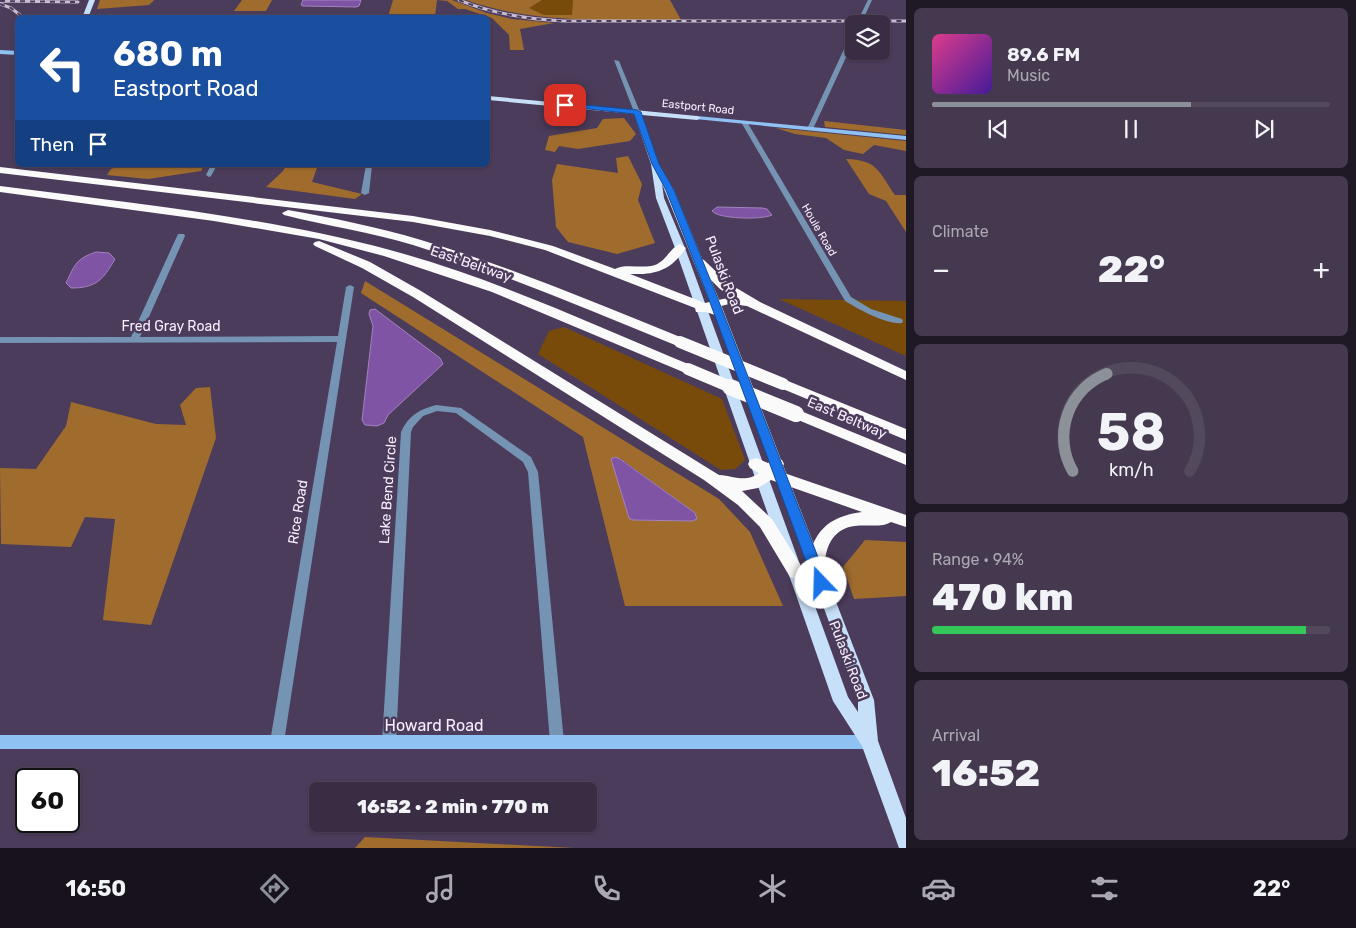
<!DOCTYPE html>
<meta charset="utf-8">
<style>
:root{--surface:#392d44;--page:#44394f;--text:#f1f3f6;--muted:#aba8b2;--line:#53495d;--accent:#8c9099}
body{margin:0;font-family:Rubik,sans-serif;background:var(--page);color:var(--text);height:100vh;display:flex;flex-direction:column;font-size:19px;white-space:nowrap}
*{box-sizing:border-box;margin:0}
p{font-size:16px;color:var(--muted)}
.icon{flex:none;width:28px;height:28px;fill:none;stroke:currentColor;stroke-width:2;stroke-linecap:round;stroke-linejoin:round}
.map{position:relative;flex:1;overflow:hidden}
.details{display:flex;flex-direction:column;gap:8px;padding:8px;background:#1f1925;width:450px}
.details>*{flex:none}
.banner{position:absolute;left:15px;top:15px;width:475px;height:152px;border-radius:8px;box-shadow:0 1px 4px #0004,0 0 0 1px var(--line);background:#1a4fa0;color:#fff;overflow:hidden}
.buttons{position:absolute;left:845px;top:15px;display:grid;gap:10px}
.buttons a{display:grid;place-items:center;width:45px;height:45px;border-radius:8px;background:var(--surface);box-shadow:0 1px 4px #0004,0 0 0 1px var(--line);font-size:25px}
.speed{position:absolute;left:15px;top:768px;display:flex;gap:10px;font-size:25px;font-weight:700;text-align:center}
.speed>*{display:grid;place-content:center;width:65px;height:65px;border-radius:50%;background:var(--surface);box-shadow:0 1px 4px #0004,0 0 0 1px var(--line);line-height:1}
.speed .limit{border:2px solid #111;border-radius:8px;background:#fff;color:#111}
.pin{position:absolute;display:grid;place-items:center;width:42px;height:42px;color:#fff;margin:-21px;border-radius:10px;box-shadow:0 2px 8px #0006}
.me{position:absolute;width:55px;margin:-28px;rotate:339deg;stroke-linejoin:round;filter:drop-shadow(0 0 4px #0008)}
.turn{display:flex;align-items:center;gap:18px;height:105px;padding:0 15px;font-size:22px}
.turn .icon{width:65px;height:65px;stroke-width:2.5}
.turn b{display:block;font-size:35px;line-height:42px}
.then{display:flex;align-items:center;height:48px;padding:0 15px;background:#0003;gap:10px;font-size:19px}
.big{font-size:38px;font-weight:800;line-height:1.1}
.details .card{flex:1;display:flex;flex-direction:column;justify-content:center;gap:8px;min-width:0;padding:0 18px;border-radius:8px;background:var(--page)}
.details .dial{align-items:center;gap:0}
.dial svg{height:130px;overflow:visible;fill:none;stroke:var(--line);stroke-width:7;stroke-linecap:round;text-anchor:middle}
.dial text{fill:var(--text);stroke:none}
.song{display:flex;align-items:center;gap:15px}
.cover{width:60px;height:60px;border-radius:8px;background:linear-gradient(135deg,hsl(330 70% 55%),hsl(260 70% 35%))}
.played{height:5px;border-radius:2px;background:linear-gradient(90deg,var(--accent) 65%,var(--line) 65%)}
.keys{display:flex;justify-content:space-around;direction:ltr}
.heat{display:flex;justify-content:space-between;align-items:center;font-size:28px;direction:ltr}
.charge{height:8px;border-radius:4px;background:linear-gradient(90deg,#34c759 94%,var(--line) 0)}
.trip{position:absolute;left:309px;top:782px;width:288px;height:50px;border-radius:8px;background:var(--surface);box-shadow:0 1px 4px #0004,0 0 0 1px var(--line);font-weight:800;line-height:50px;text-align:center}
.menu{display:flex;height:80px;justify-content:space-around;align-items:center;background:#17121b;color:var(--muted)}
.menu .icon{width:35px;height:35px}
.menu .selected{color:var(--accent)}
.menu b{font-size:22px;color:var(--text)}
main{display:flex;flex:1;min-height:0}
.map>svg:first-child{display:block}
.green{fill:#794b0b}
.forest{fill:#a06c2d;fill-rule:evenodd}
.water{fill:#8054a4;stroke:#a382bf}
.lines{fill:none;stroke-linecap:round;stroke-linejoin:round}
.street{fill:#7594b3;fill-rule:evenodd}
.secondary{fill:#8fc1f2;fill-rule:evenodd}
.primary{fill:#c7e0f9;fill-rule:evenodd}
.highway{fill:#fafafa;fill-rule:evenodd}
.rail-casing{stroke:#c8bed1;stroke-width:3}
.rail{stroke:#4c3c5b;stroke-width:2;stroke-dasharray:5;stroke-linecap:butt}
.highway-bridge-far1{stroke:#fafafa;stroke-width:12}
.highway-bridge{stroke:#fafafa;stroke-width:16}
.route{fill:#1a73e8;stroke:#114b97}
.labels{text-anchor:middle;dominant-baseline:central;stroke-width:5;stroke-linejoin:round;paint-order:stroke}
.far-street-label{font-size:11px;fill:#f6eefd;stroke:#4c3c5b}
.street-label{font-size:14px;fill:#f6eefd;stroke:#4c3c5b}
.near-street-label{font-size:16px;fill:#f6eefd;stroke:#4c3c5b}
</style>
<main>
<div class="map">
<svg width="906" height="848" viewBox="0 0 906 848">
<rect width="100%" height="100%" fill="#4c3c5b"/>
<path class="green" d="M542 0H573V15H543L528 8Z
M779 299 906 301V356Z
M564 327 722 399 745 460 735 469 721 470 538 354 549 331Z"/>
<path class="forest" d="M100 0H154L149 5 97 9Z
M242 0H272L266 11H234Z
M393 0H452L487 13 512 19 554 23 520 29 524 50H510L509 35 492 18 465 9H458L447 1 437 0 435 16 432 17H388Z
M466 0H542L529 8 544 15H572L573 0H670L681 20C608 19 536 25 466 0Z
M624 118 636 134 630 141 578 149 559 146 555 152 545 150 549 136 597 128 603 119Z
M824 121 906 130V135L825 127Z
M776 128 906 141V151L874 145 863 154 844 150 826 138 795 134Z
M628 156 642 184 638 200 655 243 617 254 568 242 556 227 552 180 557 164 618 173 616 158Z
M846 159C878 160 878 171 895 195H906V232L886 201 869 194Z
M121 165H204L201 171 148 179 107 175 111 169Z
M286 165H318L312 182 362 194 355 199 266 187 283 171Z
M365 281 719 499 750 532 783 606H625L583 437 361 293ZM615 457 621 459 695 513 697 519 692 521 633 520 630 518Z
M210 387 216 438 151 625 103 620 115 519 85 517 71 547 1 544 0 468 36 469 66 426 71 402 156 424 186 425 180 405 196 388Z
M865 540 906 542V596L854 599 843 567Z
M365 837 574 848H355Z"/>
<path class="water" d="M303 0H361L359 6 356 7 303 6 301 5Z
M717 207 762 208 767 209 772 215C762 220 718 219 712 211Z
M96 252 109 253 115 259C103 280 96 288 71 288L66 283C75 264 76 259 96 252Z
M375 309 440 358 443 364 388 415 384 423 377 426 365 425 362 420 373 326 369 314 370 310Z
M615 457 620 459 695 513 697 519 692 521 633 520 629 518 611 459Z"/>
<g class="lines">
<path class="street" d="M868 0H872L861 24H856Z
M854 33V40L813 129 808 130 807 129 851 34Z
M614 60 619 61 640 112 639 113 634 112Z
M742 121 747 122 851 297 871 309 902 319 903 321 902 323C887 325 858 309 845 301L741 122Z
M211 165H217L211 176 209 177 206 175Z
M366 165H372L369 193 365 195 361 193Z
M178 234H184L185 236 140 337 338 336 346 287 350 285 354 287 284 742 282 747 277 749 272 747 270 742 337 342 0 343V337H131Z
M436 405 461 408 531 457 538 472 564 742 562 747 557 749 552 747 550 742 528 472 523 462 456 413 437 411 423 416 413 427 411 432 396 742 394 747 389 749 384 747 382 742 401 432C408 416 420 409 436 405Z"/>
<path class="secondary" d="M0 50 18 51V55L0 54Z
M697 116 906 136V140L695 119V117Z
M0 735H869L874 737 876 742 874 747 869 749H0Z"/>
<path class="primary" d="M89 0H95L88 18H82Z
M488 96 697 116 701 118 697 120 642 115 659 164 674 190 720 302 874 700 878 741 906 818V848H899L862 746 833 701 675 248 656 198 651 164 634 114 488 100ZM662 184 710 302 858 700V712L848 697 685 248 664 198Z"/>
<path class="highway" d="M0 167 413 216 490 230 553 246 615 269C625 263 643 269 655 265 666 261 671 247 680 244L686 248C671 270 657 275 630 274L705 303 732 297 720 289 694 263 700 259 704 260 728 283 760 302 906 371V380L747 306 729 304 717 307 724 312 718 316 706 312H696L695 308 545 250 490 236 413 222 0 173Z
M0 186C130 203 263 216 390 250 494 278 594 325 693 366L695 369 693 372H683L492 292 384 256 319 239 214 221 0 192Z
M288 210C333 218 378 227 421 240 511 267 598 304 685 339L687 342 680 346 675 345C589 310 503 273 413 245 371 232 327 226 284 215L282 213Z
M319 241 370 262 421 291 719 475C735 476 745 483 759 473L750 468 748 464 750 460 756 458 768 463 776 458 782 460 784 464 780 470 787 474 906 515V527L891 522C876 532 847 515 831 541 825 550 826 562 821 571L815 573 809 571 806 566C814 532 826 517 862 512L771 480 758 488 742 491 772 519 805 572 802 577 796 579 790 577 760 527 738 505 704 480 413 297 362 268 315 246 313 244 315 242Z
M783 379 906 429V440L778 387 776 384 778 381Z
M796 409 906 454V465L791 417 789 414 791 411Z"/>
<g class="rail-casing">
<path id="rail" d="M459 0C493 14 527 19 563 21H906
M0 1 78 2
M0 4 11 8 24 18"/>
</g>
<use href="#rail" class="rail"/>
<path class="highway-bridge-far1" d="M680 342 783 384
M688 369 733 388"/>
<path class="highway-bridge" d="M730 387 796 414"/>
</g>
<path class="route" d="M565 103 637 110 641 112 659 164 674 190 714 289 828 583 826 587 821 588 816 587 814 583 705 289 666 190 652 164 634 114 562 106 561 105Z"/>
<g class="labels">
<g class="far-street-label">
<text transform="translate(698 107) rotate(6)">Eastport Road</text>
<text transform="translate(819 230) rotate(60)">Houle Road</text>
</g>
<g class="street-label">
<text transform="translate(471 264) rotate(19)">East Beltway</text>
<text transform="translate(724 275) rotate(69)">Pulaski Road</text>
<text x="171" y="326">Fred Gray Road</text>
<text transform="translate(847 418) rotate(23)">East Beltway</text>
<text transform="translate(388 490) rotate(-86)">Lake Bend Circle</text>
<text transform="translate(298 512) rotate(-81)">Rice Road</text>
<text transform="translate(848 660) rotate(69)">Pulaski Road</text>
</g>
<g class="near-street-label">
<text x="434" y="725">Howard Road</text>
</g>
</g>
</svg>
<div class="buttons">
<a><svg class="icon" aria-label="layers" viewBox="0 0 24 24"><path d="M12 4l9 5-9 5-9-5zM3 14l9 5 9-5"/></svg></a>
</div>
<div class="speed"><div class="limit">60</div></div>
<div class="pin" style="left:565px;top:105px;background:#d93025"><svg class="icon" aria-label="arrive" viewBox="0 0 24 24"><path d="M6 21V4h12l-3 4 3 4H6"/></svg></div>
<svg class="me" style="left:821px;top:583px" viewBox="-20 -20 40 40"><circle r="19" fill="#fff"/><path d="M0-13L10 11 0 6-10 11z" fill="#1a73e8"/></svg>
<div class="trip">16:52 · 2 min · 770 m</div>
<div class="banner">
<div class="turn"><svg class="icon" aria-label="left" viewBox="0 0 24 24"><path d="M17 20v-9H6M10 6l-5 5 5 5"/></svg><div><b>680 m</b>Eastport Road</div></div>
<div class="then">Then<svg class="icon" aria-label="arrive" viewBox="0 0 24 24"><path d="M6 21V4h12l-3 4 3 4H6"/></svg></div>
</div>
</div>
<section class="details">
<div class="card">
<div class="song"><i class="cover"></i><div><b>89.6 FM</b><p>Music</p></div></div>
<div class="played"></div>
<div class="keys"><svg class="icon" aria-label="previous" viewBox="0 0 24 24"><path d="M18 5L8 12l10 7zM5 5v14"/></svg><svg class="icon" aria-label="pause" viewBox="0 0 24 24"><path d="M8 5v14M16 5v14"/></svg><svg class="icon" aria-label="next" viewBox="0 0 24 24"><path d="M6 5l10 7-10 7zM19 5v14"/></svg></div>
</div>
<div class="card"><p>Climate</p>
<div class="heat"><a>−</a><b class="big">22°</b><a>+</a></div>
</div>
<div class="card dial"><svg viewBox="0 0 100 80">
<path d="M14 69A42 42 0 1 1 86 69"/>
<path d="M14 69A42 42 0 0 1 35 9" stroke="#8c9099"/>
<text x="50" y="56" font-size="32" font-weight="700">58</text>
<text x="50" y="72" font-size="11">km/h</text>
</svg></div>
<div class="card"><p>Range · 94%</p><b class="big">470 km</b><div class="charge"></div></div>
<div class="card"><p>Arrival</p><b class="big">16:52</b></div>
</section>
</main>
<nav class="menu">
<b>16:50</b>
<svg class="icon selected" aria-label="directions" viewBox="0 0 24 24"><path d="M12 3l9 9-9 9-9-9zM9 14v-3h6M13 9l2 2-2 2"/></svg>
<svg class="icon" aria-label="music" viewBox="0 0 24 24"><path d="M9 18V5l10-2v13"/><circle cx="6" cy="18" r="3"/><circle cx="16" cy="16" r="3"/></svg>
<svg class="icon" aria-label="phone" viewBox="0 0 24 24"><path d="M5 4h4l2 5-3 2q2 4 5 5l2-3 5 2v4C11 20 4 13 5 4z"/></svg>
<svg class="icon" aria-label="climate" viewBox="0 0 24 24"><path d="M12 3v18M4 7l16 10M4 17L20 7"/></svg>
<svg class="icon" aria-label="car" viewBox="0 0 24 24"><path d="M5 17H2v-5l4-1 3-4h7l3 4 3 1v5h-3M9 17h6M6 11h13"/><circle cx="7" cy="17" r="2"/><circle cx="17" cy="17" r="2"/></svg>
<svg class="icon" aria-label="filters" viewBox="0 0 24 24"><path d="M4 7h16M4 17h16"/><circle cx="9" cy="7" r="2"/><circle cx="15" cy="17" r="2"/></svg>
<b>22°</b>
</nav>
